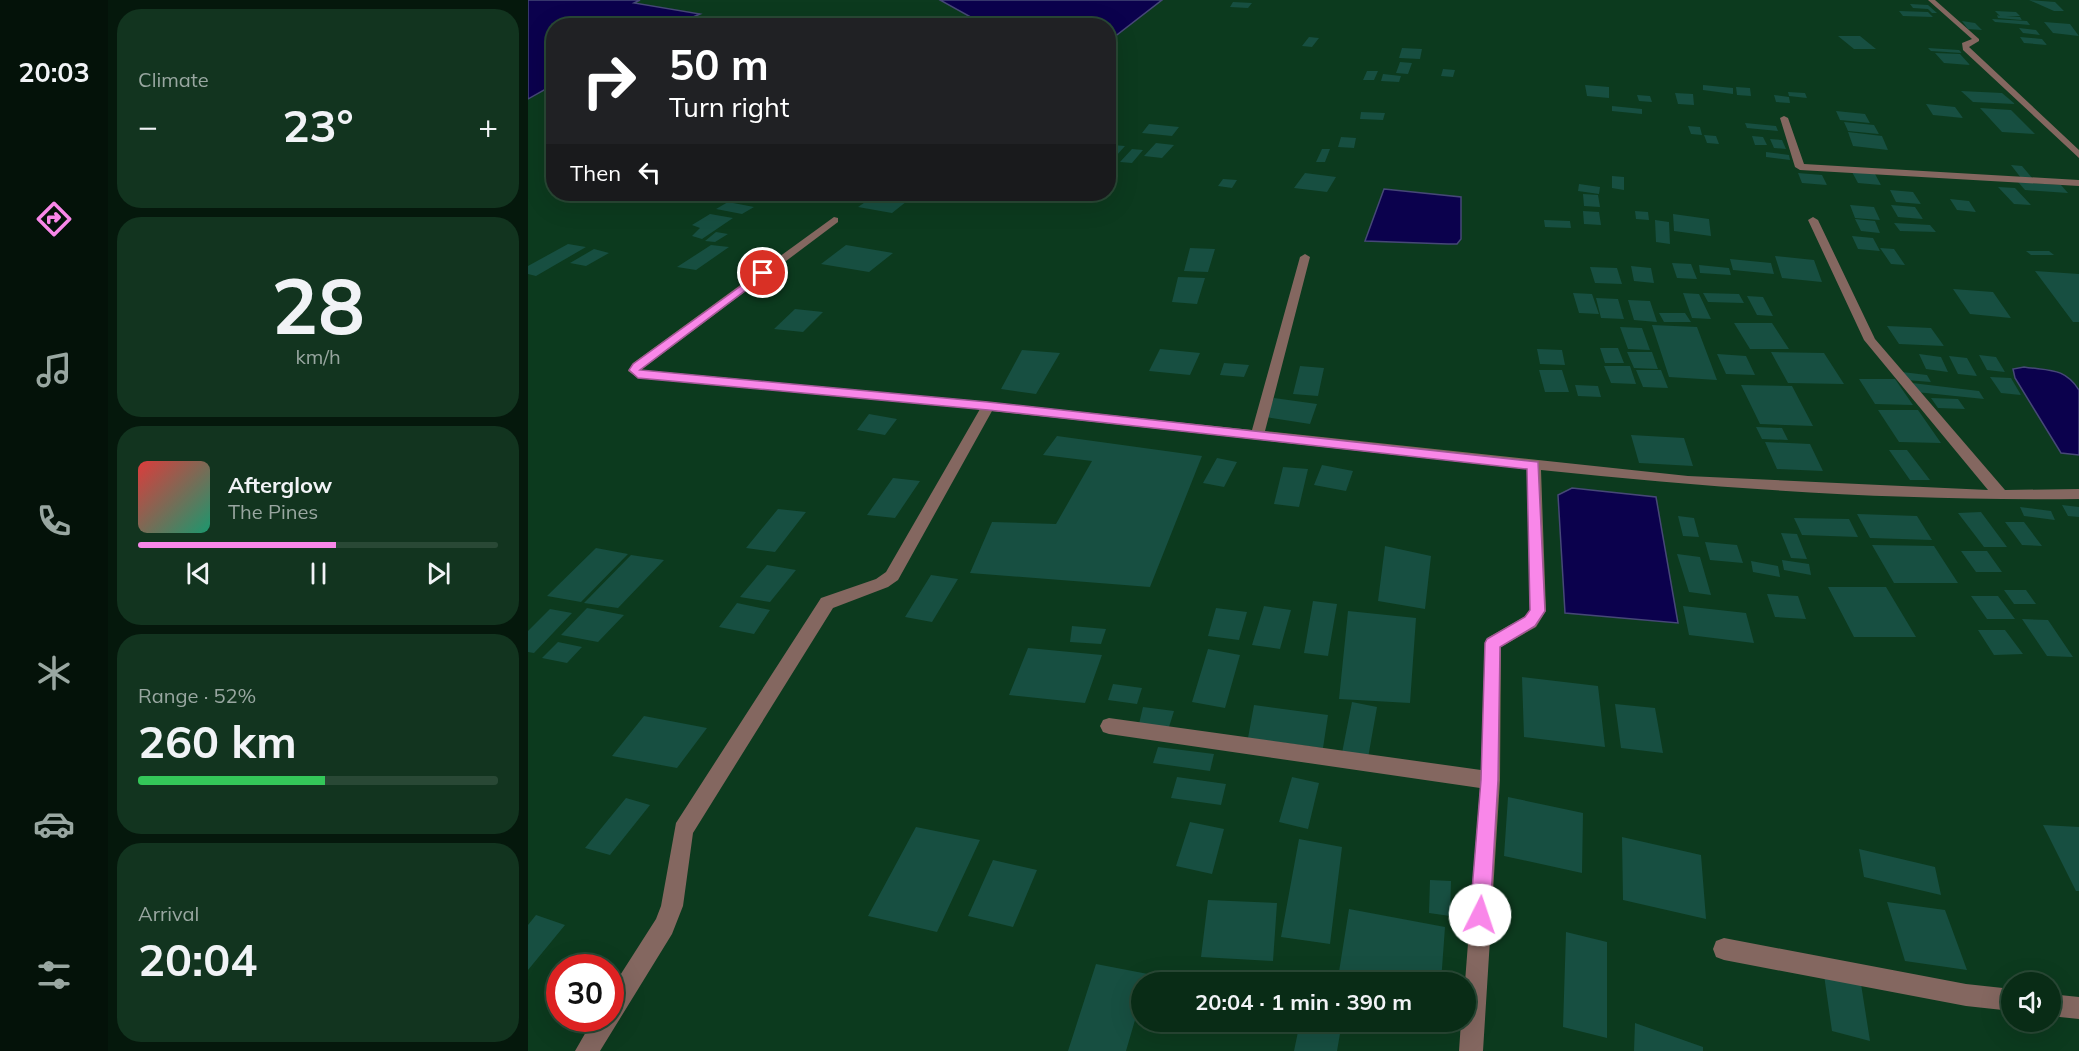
<!DOCTYPE html>
<meta charset="utf-8">
<style>
:root{--surface:#092c16;--page:#12341f;--text:#f1f3f6;--muted:#99a7a1;--line:#294835;--accent:#f987e9}
body{margin:0;font-family:Mulish,sans-serif;background:var(--page);color:var(--text);height:100vh;display:flex;flex-direction:column;font-size:22px;white-space:nowrap}
*{box-sizing:border-box;margin:0}
p{font-size:20px;color:var(--muted)}
.icon{flex:none;width:33px;height:33px;fill:none;stroke:currentColor;stroke-width:2;stroke-linecap:round;stroke-linejoin:round}
.map{position:relative;flex:1;overflow:hidden}
.panel{display:flex;flex-direction:column;gap:9px;padding:9px;background:#05180c;width:420px}
.panel>*{flex:none}
.top-card{position:absolute;left:18px;top:18px;width:570px;height:183px;border-radius:24px;box-shadow:0 6px 24px #0002,0 0 0 2px var(--line);background:#202124;color:#fff;overflow:hidden}
.fabs{position:absolute;left:1473px;top:972px;display:grid;gap:12px}
.fabs a{display:grid;place-items:center;width:60px;height:60px;border-radius:50%;background:var(--surface);box-shadow:0 6px 24px #0002,0 0 0 2px var(--line);font-size:30px}
.speed{position:absolute;left:18px;top:954px;display:flex;gap:12px;font-size:30px;font-weight:700;text-align:center}
.speed>*{display:grid;place-content:center;width:78px;height:78px;border-radius:50%;background:var(--surface);box-shadow:0 6px 24px #0002,0 0 0 2px var(--line);line-height:1}
.speed .limit{border:9px solid #d22;background:#fff;color:#111}
.pin{position:absolute;display:grid;place-items:center;width:51px;height:51px;color:#fff;margin:-26px;border:3px solid #fff;border-radius:50%;box-shadow:0 2px 6px #0007}
.me{position:absolute;width:66px;margin:-33px;rotate:4deg;stroke-linejoin:round;filter:drop-shadow(0 0 4px #0008)}
.turn{display:flex;align-items:center;gap:21px;height:126px;padding:0 24px;font-size:27px}
.turn .icon{width:78px;height:78px;stroke-width:2.5}
.turn b{display:block;font-size:42px;line-height:51px}
.then{display:flex;align-items:center;height:57px;padding:0 24px;background:#0003;gap:12px;font-size:22px}
.big{font-size:45px;font-weight:700;line-height:1.1}
.panel .widget{flex:1;display:flex;flex-direction:column;justify-content:center;gap:9px;min-width:0;padding:0 21px;border-radius:24px;background:var(--page)}
.panel .dial{align-items:center;gap:0}
.dial b{font-size:78px;line-height:1}
.song{display:flex;align-items:center;gap:18px}
.cover{width:72px;height:72px;border-radius:9px;background:linear-gradient(135deg,hsl(0 70% 55%),hsl(160 70% 35%))}
.played{height:6px;border-radius:3px;background:linear-gradient(90deg,var(--accent) 55%,var(--line) 55%)}
.keys{display:flex;justify-content:space-around;direction:ltr}
.heat{display:flex;justify-content:space-between;align-items:center;font-size:33px;direction:ltr}
.charge{height:9px;border-radius:4px;background:linear-gradient(90deg,#34c759 52%,var(--line) 0)}
.trip{position:absolute;left:603px;top:972px;width:345px;height:60px;border-radius:30px;background:var(--surface);box-shadow:0 6px 24px #0002,0 0 0 2px var(--line);font-weight:700;line-height:60px;text-align:center}
main{display:flex;flex:1;min-height:0}
.tab-bar{display:flex;flex-direction:column;width:108px;justify-content:space-around;align-items:center;background:#041209;color:var(--muted)}
.tab-bar .icon{width:42px;height:42px}
.tab-bar .on{color:var(--accent)}
.tab-bar b{font-size:27px;color:var(--text)}
.map>svg:first-child{display:block}
.water{fill:#0b014d;stroke:#464877;stroke-width:1.5}
.building{fill:#174f41}
.lines{fill:none;stroke-linecap:round;stroke-linejoin:round}
.minor{fill:#846760;fill-rule:evenodd}
.route{fill:#f987e9;stroke:#a25897;stroke-width:1.5}
</style>
<main>
<nav class="tab-bar">
<b>20:03</b>
<svg class="icon on" aria-label="directions" viewBox="0 0 24 24"><path d="M12 3l9 9-9 9-9-9zM9 14v-3h6M13 9l2 2-2 2"/></svg>
<svg class="icon" aria-label="music" viewBox="0 0 24 24"><path d="M9 18V5l10-2v13"/><circle cx="6" cy="18" r="3"/><circle cx="16" cy="16" r="3"/></svg>
<svg class="icon" aria-label="phone" viewBox="0 0 24 24"><path d="M5 4h4l2 5-3 2q2 4 5 5l2-3 5 2v4C11 20 4 13 5 4z"/></svg>
<svg class="icon" aria-label="climate" viewBox="0 0 24 24"><path d="M12 3v18M4 7l16 10M4 17L20 7"/></svg>
<svg class="icon" aria-label="car" viewBox="0 0 24 24"><path d="M5 17H2v-5l4-1 3-4h7l3 4 3 1v5h-3M9 17h6M6 11h13"/><circle cx="7" cy="17" r="2"/><circle cx="17" cy="17" r="2"/></svg>
<svg class="icon" aria-label="filters" viewBox="0 0 24 24"><path d="M4 7h16M4 17h16"/><circle cx="9" cy="7" r="2"/><circle cx="15" cy="17" r="2"/></svg>
</nav>
<section class="panel">
<div class="widget"><p>Climate</p>
<div class="heat"><a>−</a><b class="big">23°</b><a>+</a></div>
</div>
<div class="widget dial"><b>28</b><p>km/h</p></div>
<div class="widget">
<div class="song"><i class="cover"></i><div><b>Afterglow</b><p>The Pines</p></div></div>
<div class="played"></div>
<div class="keys"><svg class="icon" aria-label="previous" viewBox="0 0 24 24"><path d="M18 5L8 12l10 7zM5 5v14"/></svg><svg class="icon" aria-label="pause" viewBox="0 0 24 24"><path d="M8 5v14M16 5v14"/></svg><svg class="icon" aria-label="next" viewBox="0 0 24 24"><path d="M6 5l10 7-10 7zM19 5v14"/></svg></div>
</div>
<div class="widget"><p>Range · 52%</p><b class="big">260 km</b><div class="charge"></div></div>
<div class="widget"><p>Arrival</p><b class="big">20:04</b></div>
</section>
<div class="map">
<svg width="1551" height="1051" viewBox="0 0 1551 1051">
<rect width="100%" height="100%" fill="#0c3a1e"/>
<path class="water" d="M0 0H112L106 3 172 14 146 25 26 26 25 85 0 99Z
M412 0H634L581 41 580 26 457 25Z
M856 189 933 197V239L929 244H920L837 241Z
M1496 367C1521 371 1536 367 1551 390V455L1533 453 1487 378 1485 369Z
M1044 488 1128 497 1150 623 1037 613 1030 495Z"/>
<path class="building" d="M1501 0 1527 2 1536 11H1526Z
M705 2 724 3 720 8 702 7Z
M1382 4 1400 5 1409 13H1404L1400 9 1385 8Z
M1371 11 1400 12 1405 17 1375 16Z
M1467 11 1488 12 1492 16H1478L1492 17 1494 20 1470 18 1469 15 1472 16Z
M1464 19 1499 21 1502 25 1467 22Z
M1434 21 1447 23 1454 30 1440 29Z
M1516 22 1542 24 1551 36 1525 33Z
M1491 28 1508 30 1512 35 1495 33Z
M1310 36H1332L1348 49H1326Z
M781 37 791 38 784 47 774 46Z
M1492 37 1514 39 1519 45 1496 43Z
M874 48 894 49 892 59 871 58Z
M1400 48 1431 50 1434 53 1403 51Z
M1407 53 1432 54 1442 65 1416 63Z
M872 62 884 63 880 74 868 73Z
M915 69 927 70 925 77 913 76Z
M839 71H850L846 80H835Z
M855 74 873 76 871 82 853 81Z
M1057 85 1081 87V98L1059 96Z
M1175 85 1205 88V94L1175 90Z
M1208 87 1222 88 1223 96 1209 95Z
M1433 91 1474 93 1487 104 1445 102Z
M1260 92 1277 93 1279 98 1261 96Z
M1147 93 1165 94 1166 105 1150 104Z
M1109 95 1122 96 1124 102 1111 101Z
M1246 95 1261 97 1262 103 1248 102Z
M1398 104 1427 107 1435 118 1405 115Z
M1084 106 1114 109V114L1084 111Z
M1452 108 1483 110 1507 134 1474 132Z
M1308 111 1337 114 1342 123 1312 120Z
M833 112 857 113 855 120 832 119Z
M1316 122 1346 125 1351 134 1320 131Z
M1217 123 1248 126 1250 131 1219 128Z
M621 124 651 127 644 136 614 133Z
M1160 126 1172 127 1174 135 1163 134Z
M1320 132 1354 136 1360 150 1325 146Z
M1176 135 1188 136 1191 144 1179 143Z
M1224 136 1235 137 1239 145H1227Z
M813 137 828 138 826 148 810 147Z
M1242 139 1254 140 1258 149 1246 148Z
M628 143 646 145 634 158 616 156Z
M584 145 597 146 588 156 580 155V149Z
M604 149 615 150 604 163 592 162Z
M794 149H802L797 162H788Z
M1238 152 1261 155 1262 160 1238 157Z
M1483 165 1494 166 1505 179 1493 178Z
M1324 172 1347 174 1353 185 1330 183Z
M777 173 808 177 799 192 766 188Z
M1270 173 1294 175 1299 185 1274 183Z
M1084 176 1096 177V190L1084 188Z
M695 179 709 180 704 188 690 186Z
M1490 182 1533 185 1540 193 1497 190Z
M1051 184 1072 187 1071 194 1050 191Z
M1470 187 1487 188 1503 205 1486 204Z
M1362 190 1385 192 1393 204 1368 202Z
M349 194H388L364 213 330 207Z
M1055 194 1070 195 1072 207 1056 206Z
M1422 199 1441 201 1448 212 1429 210Z
M200 202 226 207 214 214 188 209Z
M1322 205 1346 207 1352 220 1327 218Z
M1363 205 1387 207 1395 219 1370 217Z
M1055 211 1071 212 1073 225 1056 224Z
M1107 211 1120 212 1121 220 1108 219Z
M182 214 205 218 174 239 164 236 172 228 164 225Z
M1145 214 1181 219 1183 236 1146 231Z
M1327 219 1347 221 1352 233 1333 231Z
M1016 220 1042 221 1043 228 1017 227Z
M1127 220 1141 222 1142 244 1128 242Z
M1366 223 1402 225 1408 232 1372 231Z
M188 232 200 234 187 242 177 241Z
M1324 236 1345 238 1352 251 1330 249Z
M40 244 58 247 8 276 0 274V266Z
M183 245 201 247 168 270 149 267Z
M318 245 365 253 341 272 293 264Z
M662 248 687 249 680 272 656 271Z
M1352 248 1366 249 1377 265 1363 264Z
M66 249 81 253 58 266 42 263Z
M1498 251H1521L1526 255H1503Z
M1247 256 1286 260 1294 282 1254 278Z
M1202 259 1243 263 1246 274 1205 270Z
M1144 263 1163 264 1169 279 1149 278Z
M1171 265 1201 268 1203 275 1172 273Z
M1103 266 1123 268 1126 283 1106 281Z
M1062 267 1089 268 1094 284 1067 283Z
M1507 271 1551 274V322H1545Z
M650 277 677 278 669 304 644 302Z
M1425 289 1465 292 1483 318 1442 314Z
M1045 293 1064 294 1071 314 1051 313Z
M1155 293 1171 294 1183 319 1164 318Z
M1175 293 1211 294 1216 303 1180 302Z
M1219 296 1235 297 1245 316 1229 315Z
M1068 298 1090 299 1096 319 1073 318Z
M1100 300 1122 301 1129 322 1106 320Z
M267 309 295 312 275 332 246 329Z
M1131 313H1157L1163 322H1136Z
M1206 323H1244L1261 349H1222Z
M1124 325 1169 327 1189 380 1141 377Z
M1359 326 1403 328 1416 346 1371 344Z
M1092 327 1114 328 1122 350 1100 349Z
M1072 348H1090L1096 363H1077Z
M632 349 672 353 662 375 621 371Z
M1009 349 1034 350 1037 365 1012 364Z
M494 350 532 353 508 394 473 389Z
M1099 352H1124L1130 369 1106 368Z
M1243 352 1296 353 1316 384 1260 383Z
M1189 354 1218 356 1227 375 1198 374Z
M1391 354 1413 357 1420 372 1398 369Z
M1451 355 1468 357 1477 372 1459 370Z
M1421 356 1439 358 1449 376 1430 374Z
M696 363 721 365 716 377 692 375Z
M772 366 796 368 790 396 765 394Z
M1076 366H1102L1108 384 1083 383Z
M1011 370H1034L1041 392H1017Z
M1108 370H1133L1140 388 1115 387Z
M1374 372 1399 375 1403 382 1378 380Z
M1462 377 1483 378 1493 395 1473 393Z
M1331 379H1367L1385 405 1347 404Z
M1384 383 1451 391 1456 399 1388 392Z
M1047 385 1070 386 1073 397 1050 396Z
M1213 385 1264 386 1285 426 1232 424Z
M746 398 789 404 782 424 738 417Z
M1403 398 1430 399 1437 409 1410 408Z
M1350 410H1390L1413 443 1371 442Z
M341 414 369 419 357 435 329 430Z
M1228 427 1254 428 1260 440 1234 439Z
M1103 435 1156 438 1165 466 1111 463Z
M529 436 674 456 622 587 442 573 464 522 528 524 564 461 515 455Z
M1237 442 1282 444 1295 471 1249 469Z
M1361 450H1379L1402 480H1382Z
M689 458 709 462 696 487 675 483Z
M794 465 825 471 818 491 786 485Z
M755 467 780 469 771 507 746 504Z
M365 478 392 481 367 518 339 515Z
M1534 505 1551 507V517L1540 516Z
M1492 507 1523 511 1527 520 1496 516Z
M250 509 278 512 247 552 218 548Z
M1453 512 1479 547H1456L1430 513Z
M1329 514 1389 516 1404 540 1342 538Z
M1150 516 1166 518 1171 537 1155 536Z
M1266 518 1321 519 1330 537 1274 535Z
M1477 522H1496L1514 546 1494 545Z
M1253 533 1269 534 1279 559 1263 558Z
M1177 542 1209 545 1215 563 1182 560Z
M1344 545 1406 546 1430 583H1366Z
M857 546 903 556 897 609 850 601Z
M68 548 100 554 53 602 19 596Z
M1433 551H1459L1474 572H1448Z
M1149 554 1172 557 1183 595 1161 592Z
M103 555 136 560 90 608 56 603Z
M1254 560 1281 564 1283 575 1256 570Z
M1223 561 1250 566 1252 577 1225 572Z
M239 565 268 570 242 602 212 597Z
M403 575 430 579 404 622 377 617Z
M1300 587H1358L1388 637H1326Z
M1476 590H1498L1508 604H1486Z
M1239 594 1270 596 1278 619 1247 617Z
M1443 596H1470L1487 619H1459Z
M785 601 809 604 800 656 776 653Z
M209 603 242 610 226 634 191 627Z
M736 606 763 610 752 649 724 645Z
M1155 606 1218 613 1226 643 1161 635Z
M59 608 96 615 70 642 33 635Z
M688 608 719 612 711 640 680 636Z
M22 609 44 613 6 653 0 652V631Z
M820 611 888 618 882 703 811 699Z
M1494 619 1520 620 1545 657 1519 656Z
M544 626 578 629 573 644 542 642Z
M1450 630H1477L1495 654 1466 655Z
M30 642 54 647 39 663 14 658Z
M500 648 574 655 557 703 481 695Z
M680 649 712 655 697 708 664 702Z
M994 677 1070 686 1077 747 996 737Z
M585 684 614 688 609 704 580 700Z
M824 702 849 707 840 758 814 753Z
M1087 704 1127 708 1135 753 1093 748Z
M726 705 800 715 795 748 720 738Z
M615 707 646 711 641 727 611 724Z
M116 716 179 728 149 768 84 756Z
M630 747 686 754 682 771 625 763Z
M649 777 698 784 693 805 643 798Z
M764 777 791 783 780 829 751 822Z
M980 797 1055 813 1054 873 976 856Z
M98 798 122 805 82 855 57 848Z
M662 822 696 829 684 874 648 866Z
M1515 825 1551 827V891H1548Z
M388 827 452 840 409 932 340 916Z
M1094 837 1173 855 1178 919 1095 900Z
M771 839 814 847 802 944 753 937Z
M1331 849 1407 867 1413 895 1336 877Z
M465 860 509 870 485 927 440 916Z
M902 880 923 881 922 916 901 913Z
M680 900 749 903 745 961 673 957Z
M1359 902 1417 910 1439 970 1377 961Z
M821 909 917 927 913 982H830L810 978Z
M8 915 37 925 0 970V925Z
M1038 932 1079 942V1038L1035 1027Z
M568 964 620 974 617 982H614V996L598 1051H540Z
M1296 975 1333 984 1342 1041 1304 1031Z
M772 1022H814L809 1051H766Z
M1107 1023 1175 1047V1051H1106Z"/>
<g class="lines">
<path class="minor" d="M1400 0H1407L1451 39V41L1441 47 1551 150V158L1435 50 1434 43 1444 39Z
M1256 116 1260 118 1276 164 1551 180V186L1272 170 1267 167 1252 118Z
M306 217 310 218V222L113 370 460 402 724 430 772 257 777 254 782 257 737 431 1160 476 1460 490 1336 340 1280 220 1285 217 1290 220 1347 339 1477 490 1551 489V499C1371 501 1192 489 1013 470L1018 611 1008 627 973 647 972 780 955 1051H931L933 1022H938L937 982 952 788 581 734 575 732 572 726 575 720 581 718 953 770 957 643 959 638 996 617 1002 610 999 469 464 411 370 580 360 587 305 608 165 833 155 906 144 934 72 1051H47L66 1018H82V991L128 919 133 906 148 823 293 598 348 579 358 572 452 409 110 378 100 371 105 363Z
M1196 938 1438 984 1484 989V1011L1438 1006 1196 960 1188 957 1185 949 1188 941Z
M1522 994 1551 997V1019L1522 1016Z"/>
</g>
<path class="route" d="M235 270 238 271V275L112 370 460 402 1010 462 1017 611 1007 626 972 647 970 780 962 915 959 922 952 925 945 922 942 915 953 780 957 643 959 639 997 617 1002 610 999 469 460 410 110 378 101 370 105 364Z"/>
</svg>
<div class="fabs">
<a><svg class="icon" aria-label="sound" viewBox="0 0 24 24"><path d="M4 9h4l5-4v14l-5-4H4zM17 9q2 3 0 6"/></svg></a>
</div>
<div class="speed"><div class="limit">30</div></div>
<div class="pin" style="left:235px;top:273px;background:#d93025"><svg class="icon" aria-label="arrive" viewBox="0 0 24 24"><path d="M6 21V4h12l-3 4 3 4H6"/></svg></div>
<svg class="me" style="left:952px;top:915px" viewBox="-20 -20 40 40"><circle r="19" fill="#fff"/><path d="M0-13L10 11 0 6-10 11z" fill="#f987e9"/></svg>
<div class="trip">20:04 · 1 min · 390 m</div>
<div class="top-card">
<div class="turn"><svg class="icon" aria-label="right" viewBox="0 0 24 24"><path d="M7 20v-9h11M14 6l5 5-5 5"/></svg><div><b>50 m</b>Turn right</div></div>
<div class="then">Then<svg class="icon" aria-label="left" viewBox="0 0 24 24"><path d="M17 20v-9H6M10 6l-5 5 5 5"/></svg></div>
</div>
</div>
</main>
